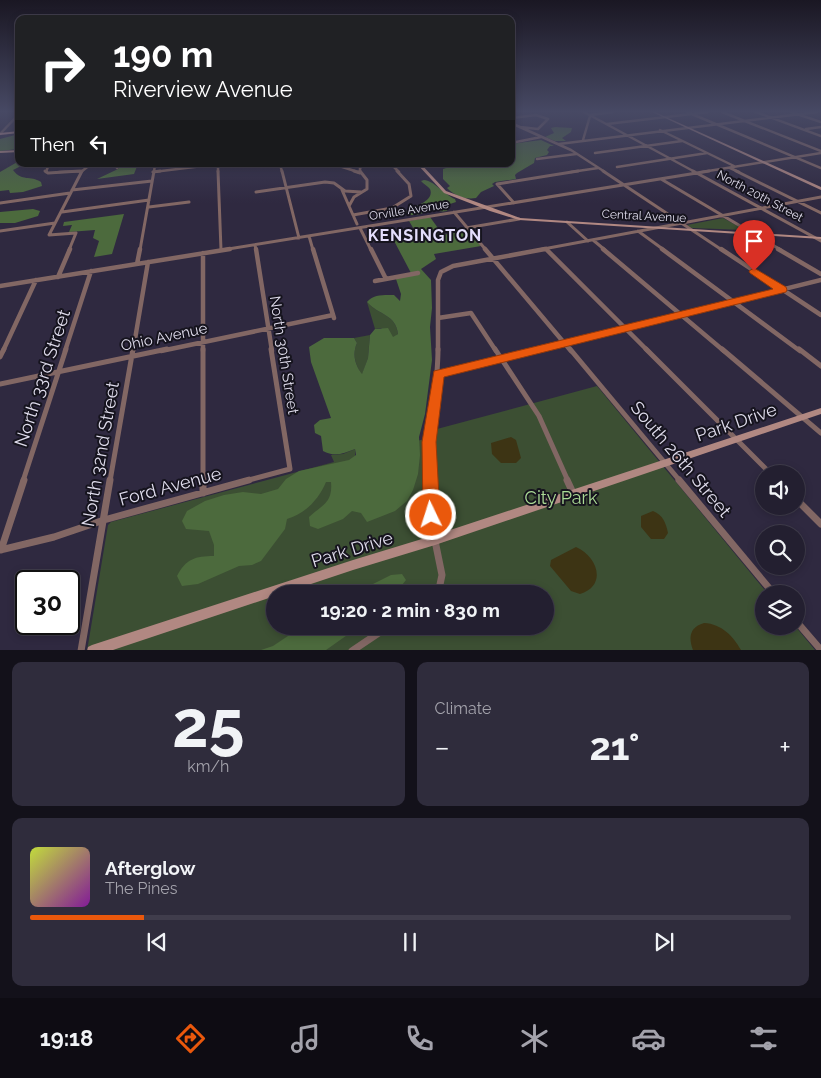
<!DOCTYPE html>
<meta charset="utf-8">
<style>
:root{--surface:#231f30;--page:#2f2c3c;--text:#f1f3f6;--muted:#a3a2ab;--line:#403d4c;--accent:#ea580c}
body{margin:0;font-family:Raleway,sans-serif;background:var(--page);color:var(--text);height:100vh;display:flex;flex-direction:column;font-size:19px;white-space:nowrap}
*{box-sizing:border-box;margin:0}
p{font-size:16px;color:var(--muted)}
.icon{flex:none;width:28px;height:28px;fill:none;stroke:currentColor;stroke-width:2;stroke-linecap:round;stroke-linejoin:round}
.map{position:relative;height:650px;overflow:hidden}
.panel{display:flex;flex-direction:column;gap:12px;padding:12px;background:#13111a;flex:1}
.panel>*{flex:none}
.top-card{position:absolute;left:15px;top:15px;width:500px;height:152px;border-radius:10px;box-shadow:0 2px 8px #0003,0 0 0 1px var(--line);background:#202124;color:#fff;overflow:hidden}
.buttons{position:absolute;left:755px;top:465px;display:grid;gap:10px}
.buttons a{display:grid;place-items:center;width:50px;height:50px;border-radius:50%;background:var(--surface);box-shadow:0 2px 8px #0003,0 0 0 1px var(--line);font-size:25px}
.speed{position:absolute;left:15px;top:570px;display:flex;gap:10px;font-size:25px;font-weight:700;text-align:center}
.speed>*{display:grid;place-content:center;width:65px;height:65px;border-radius:50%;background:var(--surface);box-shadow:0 2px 8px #0003,0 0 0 1px var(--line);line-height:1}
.speed .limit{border:2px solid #111;border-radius:8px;background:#fff;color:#111}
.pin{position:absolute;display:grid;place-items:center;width:42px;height:42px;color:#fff;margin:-51px -21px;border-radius:50% 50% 50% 0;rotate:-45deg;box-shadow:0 0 5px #0007}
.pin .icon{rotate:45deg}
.me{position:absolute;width:55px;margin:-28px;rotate:356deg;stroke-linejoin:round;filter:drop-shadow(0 0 4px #0008)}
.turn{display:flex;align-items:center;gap:18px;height:105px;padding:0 15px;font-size:22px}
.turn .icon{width:65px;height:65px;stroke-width:2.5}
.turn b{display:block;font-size:35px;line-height:42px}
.then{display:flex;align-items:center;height:48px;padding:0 15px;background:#0003;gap:10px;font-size:19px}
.big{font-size:38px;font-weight:700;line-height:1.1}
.panel .widget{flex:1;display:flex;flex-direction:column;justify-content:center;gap:8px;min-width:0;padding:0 18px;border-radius:10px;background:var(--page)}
.panel .dial{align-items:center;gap:0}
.dial b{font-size:65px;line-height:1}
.song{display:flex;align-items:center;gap:15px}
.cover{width:60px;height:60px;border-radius:8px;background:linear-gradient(135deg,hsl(70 70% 55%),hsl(290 70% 35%))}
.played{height:5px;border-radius:2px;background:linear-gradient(90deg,var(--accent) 15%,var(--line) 15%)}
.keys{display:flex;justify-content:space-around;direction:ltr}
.heat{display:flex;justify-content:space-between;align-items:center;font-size:28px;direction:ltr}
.panel .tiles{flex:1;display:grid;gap:12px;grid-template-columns:1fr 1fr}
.widget:last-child{grid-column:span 2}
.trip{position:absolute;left:266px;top:585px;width:288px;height:50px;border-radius:25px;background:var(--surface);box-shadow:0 2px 8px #0003,0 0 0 1px var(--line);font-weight:700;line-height:50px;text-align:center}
.tabs{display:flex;height:80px;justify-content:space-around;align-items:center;background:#0e0c13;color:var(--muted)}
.tabs .icon{width:35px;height:35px}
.tabs .active{color:var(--accent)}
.tabs b{font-size:22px;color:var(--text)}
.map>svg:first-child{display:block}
.green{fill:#3c4f33;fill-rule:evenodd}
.forest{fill:#4c6a3d}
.sand{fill:#3d3414}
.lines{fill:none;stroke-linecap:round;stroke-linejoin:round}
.street-far4{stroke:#826764;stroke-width:2.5}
.street-far3{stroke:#826764;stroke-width:3}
.street-far2{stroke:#826764;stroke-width:4.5}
.street-far1{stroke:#826764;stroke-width:5}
.street{stroke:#826764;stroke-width:7}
.secondary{fill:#b18882;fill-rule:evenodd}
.primary{fill:#d6a099;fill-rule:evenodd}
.route{fill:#ea580c;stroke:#983908}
.labels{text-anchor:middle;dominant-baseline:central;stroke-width:4;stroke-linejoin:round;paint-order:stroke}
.far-street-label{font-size:12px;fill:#dfdcec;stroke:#16141e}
.street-label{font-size:15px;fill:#dfdcec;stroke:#16141e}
.far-district-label{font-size:16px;font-weight:bold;letter-spacing:1px;fill:#e4defd;stroke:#16141e}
.near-street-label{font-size:18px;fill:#dfdcec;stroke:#16141e}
.near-park-label{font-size:18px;fill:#abdb95;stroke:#16141e}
</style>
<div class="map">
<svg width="821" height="651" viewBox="0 0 821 651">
<rect width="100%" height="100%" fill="#2f2940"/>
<path class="green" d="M723 218 745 230 692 228 687 225Z
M367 302C378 315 396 314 398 334L393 338 381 328 375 329Z
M370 335 368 358 362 375C355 364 352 354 357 343L354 338Z
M597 386 768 594H764V626H795L815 650 87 651 108 525 111 522 334 462 331 455 343 454 355 449V457L436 436 437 429ZM275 594H545V626H275Z"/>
<path class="forest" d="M555 127 572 128 571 132 562 138 566 141H555L545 137 554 133 551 128Z
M19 134 18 149 0 151V139Z
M541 140 554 146H550L547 150 549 152 547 155 535 158 534 163 517 173 515 175 516 179 495 182 492 184 494 186 481 192 476 198C465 200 454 195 447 188L450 186 443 179V169L459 164H511V144Z
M19 161V164H25L13 170C22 182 30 175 41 182L42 186 23 192 10 193 9 190 0 191V172Z
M122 164H138L134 174 97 179 118 169Z
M424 180C433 180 445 195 455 199L456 202 450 204 447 211C442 212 440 211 435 211 424 210 416 219 406 213L407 210C414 207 435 201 430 189 428 186 423 184 421 181Z
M33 209 40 211 38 216 15 223H0V212Z
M124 214 112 254 94 257 99 241 93 238 95 230 69 232 72 225 63 226 64 222Z
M430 217 443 235 467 230 481 246 434 254 436 259 421 269 431 280 432 308 430 327 432 360 425 414 419 437 420 455 418 474 413 490 407 501 395 511 367 522 361 513 352 511 343 519 318 529 310 526 309 517C322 505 333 503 331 482H326C319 499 305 514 287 519L285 529 261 561 252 565 239 566 198 584 182 586 177 576C186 559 195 556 214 556V545L209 531 186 529 182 521 187 511 205 501 224 495 243 492 261 494 278 489 286 479 299 471 349 460 356 455 355 449C343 454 334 457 323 451L321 436 315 433 314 425 320 420 331 418 311 362 309 347 324 338H354L357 343C352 354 355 365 362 374L368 358 370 335 375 329 388 328 393 337 398 334C396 314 378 315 367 302 373 294 385 295 394 295L400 301 401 294 395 276 411 273 391 235 415 231 409 221Z
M402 574 406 580 395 594H353L391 575Z
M303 626H360L326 650H261L273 646Z"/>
<path class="sand" d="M511 437 516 440 521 458 516 463H501L492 454 491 443Z
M653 511C663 515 666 523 668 533L664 539H651L641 527V516Z
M576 547C597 556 608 585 580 594L571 591 550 566 551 560Z
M704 623C722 624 733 636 741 650H693C688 637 690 627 704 623Z"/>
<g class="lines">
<path class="street-far4" d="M584 112 695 172
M687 112 821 168
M722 112 821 151
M756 112 821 136
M791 112 821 122
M590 115 613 112
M511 118 536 115 548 119 538 129 520 127
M511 123 571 150 605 172
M607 124 708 112
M806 129 821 127
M660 130 734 166
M0 134 19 114
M583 140 590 116
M511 143 541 137
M559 144 817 112
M595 153 682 141
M537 159 576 154
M218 164V172
M280 164 282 172
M333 164 358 172
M391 164 399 172
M617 167 707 153
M117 168 120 164
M730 168 739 172
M46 172 49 164
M59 172 82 171
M81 172 91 164
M153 172 219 164
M154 172 155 164
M360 172V168L367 164
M571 172 598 168
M702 172 821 153"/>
<path class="street-far3" d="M45 171 48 173 80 171
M218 171 221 250
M282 171 299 238
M354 171 360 173
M603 171 722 250
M693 171 821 241
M736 171 821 213
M153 172 160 171
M661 179 781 250
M72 190 152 181
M342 190 349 206
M256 192 325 182 334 183 345 191 361 192
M0 203 70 193
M514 203 497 184 578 171
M149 207 189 202
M62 212 149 200
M454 212 486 250
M353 215 392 208 411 196 409 184 397 171
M567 222 588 241
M357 224 349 206 354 197 367 189V180L360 171
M360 228 371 250
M466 228 519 219
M0 231 55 223
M638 231 664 250
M309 236 313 250
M593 240 605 250
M255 245 256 250
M69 250 76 233 49 235 82 171
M140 250 154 171
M222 250 709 171
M538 250 821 197"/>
<path class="street-far2" d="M256 249 272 351
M313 249 334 318
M371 249 386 279
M485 249 571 351
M546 249 648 351
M603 249 724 351
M662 249 800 351
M721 249 821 315
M778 249 821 274
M203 253V351
M137 264 140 249
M58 277 70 249
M375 281 418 273
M0 286 230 249
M438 318 471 313 496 351
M3 351 36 280
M65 351 91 271
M133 351 148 262
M161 351 333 315
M438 351V280L441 272 453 266 545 249
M533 351 821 280"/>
<path class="street-far1" d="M203 349V481
M495 349 539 416 568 481
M570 349 680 481
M646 349 771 474
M722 349 821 433
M799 349 821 366
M0 357 4 349
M438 374 538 349
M0 384 167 349
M23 481 66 349
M110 481 133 349
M245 481 290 469 271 349
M429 481C426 437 438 394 438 349"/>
<path class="street" d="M203 480V493
M429 480 432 526 442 575 438 594
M567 480 573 493
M679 480 774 594
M796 499 821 524
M0 550 54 537 104 520 249 480
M1 550 24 480
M796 621 821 650
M81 651 110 480
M352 651 389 626"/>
<path class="secondary" d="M652 112H655L821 187V190Z
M19 150V152L0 153V151Z
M417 164H421L446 191 520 218 821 237V239L519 220 490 211 444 193Z
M821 408V414L435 545 353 570 281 594H275V596L110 651H87L88 647 92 645 353 560 435 535Z"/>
<path class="primary" d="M19 131V133L0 135V133Z"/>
</g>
<linearGradient id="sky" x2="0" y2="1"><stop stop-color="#1a1723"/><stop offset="0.55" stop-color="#474964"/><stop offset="1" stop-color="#474964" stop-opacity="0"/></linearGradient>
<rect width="821" height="203" fill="url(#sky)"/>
<path class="route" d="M754 268 786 287 787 290 786 292 444 377 436 442 440 515 437 521 431 523 425 521 423 515 422 442 434 371 773 289 750 273 749 271Z"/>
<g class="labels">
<g class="far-street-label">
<text transform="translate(760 196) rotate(28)">North 20th Street</text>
<text transform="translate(409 210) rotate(-9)">Orville Avenue</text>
<text transform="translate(644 216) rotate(3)">Central Avenue</text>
</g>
<g class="street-label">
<text transform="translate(164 337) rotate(-12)">Ohio Avenue</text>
<text transform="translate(284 355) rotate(81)">North 30th Street</text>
</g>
<g class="far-district-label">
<text x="425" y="235">KENSINGTON</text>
</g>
<g class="near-street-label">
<text transform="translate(42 378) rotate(-72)">North 33rd Street</text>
<text transform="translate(736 422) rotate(-19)">Park Drive</text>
<text transform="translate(100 454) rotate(-80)">North 32nd Street</text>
<text transform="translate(681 459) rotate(50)">South 26th Street</text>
<text transform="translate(170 486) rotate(-15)">Ford Avenue</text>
<text transform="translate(352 549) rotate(-17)">Park Drive</text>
</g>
<g class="near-park-label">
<text x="561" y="497">City Park</text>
</g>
</g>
</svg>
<div class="buttons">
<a><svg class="icon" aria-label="sound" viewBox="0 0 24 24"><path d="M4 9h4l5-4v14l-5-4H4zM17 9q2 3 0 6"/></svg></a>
<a><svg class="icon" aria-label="search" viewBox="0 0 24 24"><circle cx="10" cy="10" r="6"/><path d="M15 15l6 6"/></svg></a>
<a><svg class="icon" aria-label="layers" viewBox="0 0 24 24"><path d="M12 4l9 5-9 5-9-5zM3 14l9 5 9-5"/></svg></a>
</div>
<div class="speed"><div class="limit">30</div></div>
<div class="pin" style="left:754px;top:271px;background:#d93025"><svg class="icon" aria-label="arrive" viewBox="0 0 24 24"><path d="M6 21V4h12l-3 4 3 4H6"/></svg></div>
<svg class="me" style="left:431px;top:515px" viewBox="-20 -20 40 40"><circle r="17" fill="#ea580c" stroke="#fff" stroke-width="3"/><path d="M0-11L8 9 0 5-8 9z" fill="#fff"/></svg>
<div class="trip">19:20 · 2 min · 830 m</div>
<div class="top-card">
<div class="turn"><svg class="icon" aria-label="right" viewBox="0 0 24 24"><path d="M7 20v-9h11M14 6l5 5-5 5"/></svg><div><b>190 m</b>Riverview Avenue</div></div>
<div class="then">Then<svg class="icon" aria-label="left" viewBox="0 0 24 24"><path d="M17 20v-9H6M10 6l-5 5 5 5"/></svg></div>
</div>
</div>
<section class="panel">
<div class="tiles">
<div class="widget dial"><b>25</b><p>km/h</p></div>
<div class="widget"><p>Climate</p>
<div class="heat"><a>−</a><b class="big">21°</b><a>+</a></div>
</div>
<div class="widget">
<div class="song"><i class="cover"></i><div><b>Afterglow</b><p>The Pines</p></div></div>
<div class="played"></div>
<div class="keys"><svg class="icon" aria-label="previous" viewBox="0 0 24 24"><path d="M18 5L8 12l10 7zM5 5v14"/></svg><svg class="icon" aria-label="pause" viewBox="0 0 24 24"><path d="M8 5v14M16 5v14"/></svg><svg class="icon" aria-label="next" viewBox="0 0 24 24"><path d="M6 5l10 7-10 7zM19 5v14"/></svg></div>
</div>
</div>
</section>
<nav class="tabs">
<b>19:18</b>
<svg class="icon active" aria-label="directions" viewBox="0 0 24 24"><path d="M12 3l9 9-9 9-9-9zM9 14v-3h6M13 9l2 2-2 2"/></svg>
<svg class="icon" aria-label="music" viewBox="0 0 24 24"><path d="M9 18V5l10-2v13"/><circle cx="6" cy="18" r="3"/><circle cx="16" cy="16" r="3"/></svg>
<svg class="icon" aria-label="phone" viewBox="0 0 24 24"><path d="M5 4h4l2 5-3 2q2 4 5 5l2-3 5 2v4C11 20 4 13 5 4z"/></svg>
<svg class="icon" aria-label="climate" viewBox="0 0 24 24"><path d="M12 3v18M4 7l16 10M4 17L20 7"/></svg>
<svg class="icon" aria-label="car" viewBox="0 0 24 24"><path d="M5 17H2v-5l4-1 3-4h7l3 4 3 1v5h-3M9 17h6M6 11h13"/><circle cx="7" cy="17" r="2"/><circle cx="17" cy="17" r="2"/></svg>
<svg class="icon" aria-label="filters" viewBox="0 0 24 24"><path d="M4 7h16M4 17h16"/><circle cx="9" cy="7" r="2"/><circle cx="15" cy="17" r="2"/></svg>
</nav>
